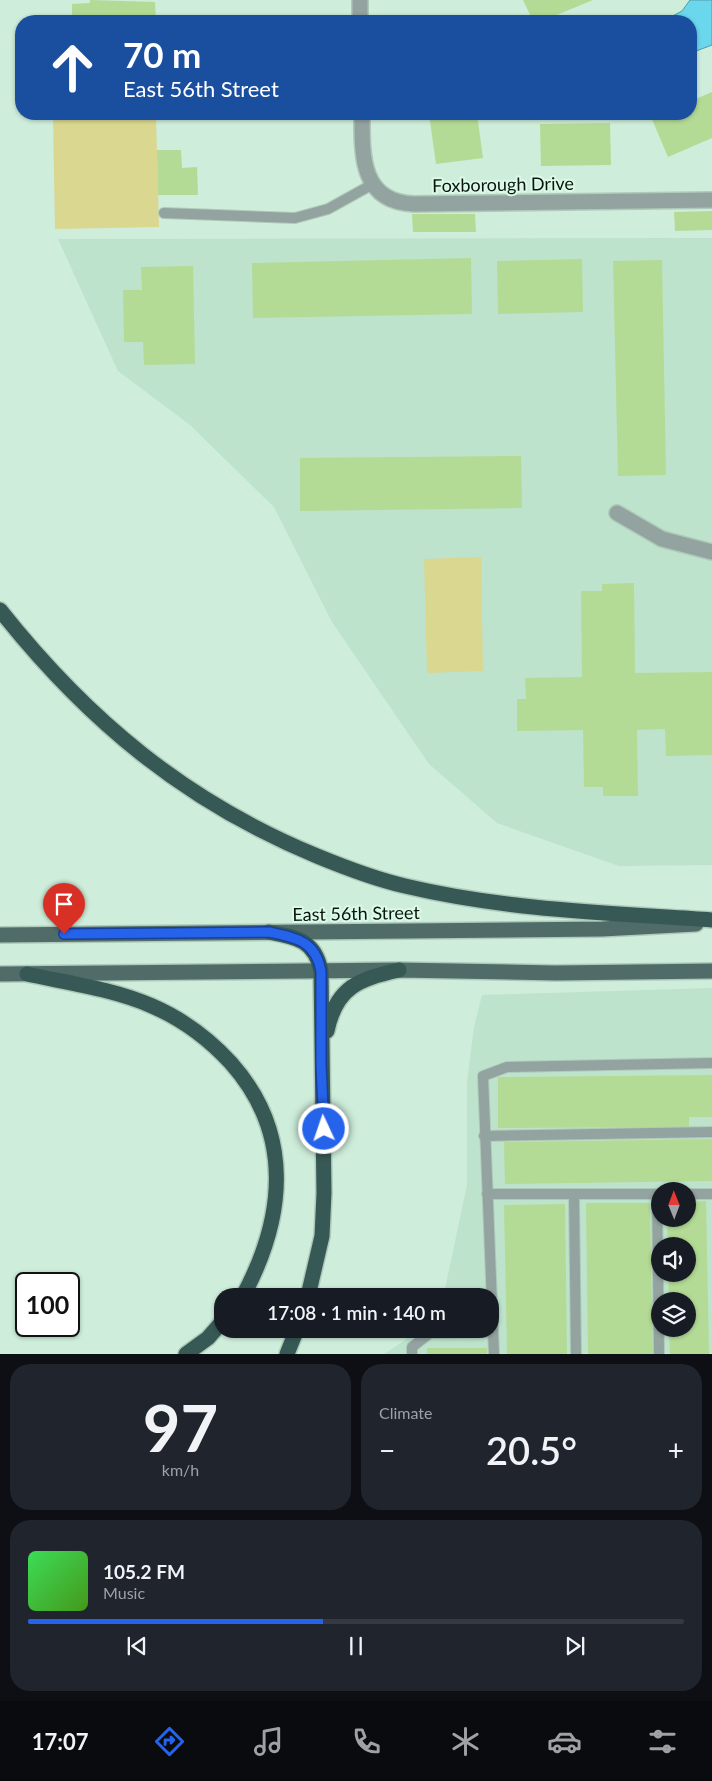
<!DOCTYPE html>
<meta charset="utf-8">
<style>
:root{--surface:#171b24;--page:#20242c;--text:#f1f3f6;--muted:#9ea1a6;--line:#363941;--accent:#2563eb}
body{margin:0;font-family:Lato,sans-serif;background:var(--page);color:var(--text);height:100vh;display:flex;flex-direction:column;font-size:19px;white-space:nowrap}
*{box-sizing:border-box;margin:0}
p{font-size:16px;color:var(--muted)}
.icon{flex:none;width:28px;height:28px;fill:none;stroke:currentColor;stroke-width:2;stroke-linecap:round;stroke-linejoin:round}
.map{position:relative;height:1354px;overflow:hidden}
.side{display:flex;flex-direction:column;gap:10px;padding:10px;background:#0d0f14;flex:1}
.side>*{flex:none}
.banner{position:absolute;left:15px;top:15px;width:682px;height:105px;border-radius:20px;box-shadow:0 1px 4px #0004;background:#1a4fa0;color:#fff;overflow:hidden}
.needle{width:32px;rotate:359deg}
.tools{position:absolute;left:651px;top:1182px;display:grid;gap:10px}
.tools a{display:grid;place-items:center;width:45px;height:45px;border-radius:50%;background:var(--surface);box-shadow:0 1px 4px #0004;font-size:25px}
.speed{position:absolute;left:15px;top:1272px;display:flex;gap:10px;font-size:25px;font-weight:700;text-align:center}
.speed>*{display:grid;place-content:center;width:65px;height:65px;border-radius:50%;background:var(--surface);box-shadow:0 1px 4px #0004;line-height:1}
.speed .limit{border:2px solid #111;border-radius:8px;background:#fff;color:#111}
.pin{position:absolute;display:grid;place-items:center;width:42px;height:42px;color:#fff;margin:-51px -21px;border-radius:50% 50% 50% 0;rotate:-45deg;box-shadow:0 0 5px #0007}
.pin .icon{rotate:45deg}
.me{position:absolute;width:55px;margin:-28px;rotate:357deg;stroke-linejoin:round;filter:drop-shadow(0 0 4px #0008)}
.turn{display:flex;align-items:center;gap:18px;height:105px;padding:0 25px;font-size:22px}
.turn .icon{width:65px;height:65px;stroke-width:2.5}
.turn b{display:block;font-size:35px;line-height:42px}
.big{font-size:38px;font-weight:600;line-height:1.1}
.side .tile{flex:1;display:flex;flex-direction:column;justify-content:center;gap:8px;min-width:0;padding:0 18px;border-radius:20px;background:var(--page)}
.side .dial{align-items:center;gap:0}
.dial b{font-size:65px;line-height:1}
.song{display:flex;align-items:center;gap:15px}
.cover{width:60px;height:60px;border-radius:8px;background:linear-gradient(135deg,hsl(130 70% 55%),hsl(100 70% 35%))}
.played{height:5px;border-radius:2px;background:linear-gradient(90deg,var(--accent) 45%,var(--line) 45%)}
.keys{display:flex;justify-content:space-around;direction:ltr}
.heat{display:flex;justify-content:space-between;align-items:center;font-size:28px;direction:ltr}
.side .tiles{flex:1;display:grid;gap:10px;grid-template-columns:1fr 1fr}
.tile:last-child{grid-column:span 2}
.trip{position:absolute;left:214px;top:1288px;width:285px;height:50px;border-radius:20px;background:var(--surface);box-shadow:0 1px 4px #0004;font-weight:600;line-height:50px;text-align:center}
.menu{display:flex;height:80px;justify-content:space-around;align-items:center;background:#090b0e;color:var(--muted)}
.menu .icon{width:35px;height:35px}
.menu .on{color:var(--accent)}
.menu b{font-size:22px;color:var(--text)}
.map>svg:first-child{display:block}
.built{fill:#bde3cc;fill-rule:evenodd}
.green{fill:#dad790}
.water{fill:#6bd7ec;stroke:#4e9daa}
.building{fill:#b3db95}
.lines{fill:none;stroke-linecap:round;stroke-linejoin:round}
.service-casing{stroke:#afcaba;stroke-width:12}
.minor-casing{stroke:#afcaba;stroke-width:18}
.primary-casing{stroke:#afcaba;stroke-width:18}
.motorway-casing{stroke:#afcaba;stroke-width:18}
.service{stroke:#93a3a0;stroke-width:10}
.minor{stroke:#93a3a0;stroke-width:15}
.primary{stroke:#506c68;stroke-width:15}
.motorway{stroke:#375955;stroke-width:15}
.route-casing{stroke:#184099;stroke-width:12}
.route{stroke:#2563eb;stroke-width:9}
.labels{text-anchor:middle;dominant-baseline:central;stroke-width:4;stroke-linejoin:round;paint-order:stroke}
.street-label{font-size:18px;fill:#0b150f;stroke:#dbfae8}
</style>
<div class="map">
<svg width="712" height="1354" viewBox="0 0 712 1354">
<rect width="100%" height="100%" fill="#ceedda"/>
<path class="built" d="M712 238V865L619 866 497 823 429 764 332 622 274 507 190 425 118 371 58 239Z
M712 988V1353L384 1354 405 1340 414 1329H490V1296H439L445 1289 467 1185V1082L474 1027 482 995ZM660 1191H688V1219H660ZM660 1246H688V1274H660ZM660 1301H688V1329H660Z"/>
<path class="green" d="M156 115 159 227 55 229 53 116Z
M481 557 483 671 427 673 424 559Z"/>
<path class="water" d="M690 0H712V45L691 53V21H663L682 11Z"/>
<path class="building" d="M90 0 155 2 156 21H72V4L90 3Z
M523 0H593L542 21H533Z
M712 92V138L668 157 651 117 660 114H691V101Z
M429 114H477L483 158 436 164Z
M610 123 611 165 541 166 540 124Z
M157 150H181L182 168 197 167 198 195H158Z
M712 211V230L675 231 674 212Z
M412 214H475L476 232H413Z
M471 258 472 314 253 318 252 263Z
M582 259 583 312 498 314 497 261Z
M662 260 666 475 618 476 613 261Z
M193 266 195 364 144 365 143 342H124L123 290H142L141 267Z
M521 456 522 508 300 511V458Z
M634 583 635 673 712 672V755L666 756 665 729 637 730 638 796H603V787H584L583 730 517 731V699H526L525 678 582 677 581 591H602V584Z
M712 1075V1117H689V1127L498 1128V1077Z
M712 1139V1181L505 1184 504 1142Z
M706 1201 709 1354H670L669 1329H688V1301H669L668 1274H688V1246H668L667 1219H688V1202Z
M586 1203H650L653 1354H588Z
M565 1204 567 1354H507L504 1205Z
M427 1348H487V1354H427Z"/>
<g class="lines">
<g class="service-casing">
<path id="service" d="M164 213 295 218 328 209 373 184
M484 1136 712 1132
M487 1194H660
M574 1194 576 1354
M657 1194 659 1354
M688 1194H712
M412 1354V1347L430 1333 493 1332
M494 1354 483 1076 507 1067 712 1063"/>
</g>
<g class="minor-casing">
<path id="minor" d="M360 0V21
M362 114C362 154 360 202 414 204L712 200
M617 513 662 539 712 552"/>
</g>
<g class="primary-casing">
<path id="primary" d="M0 935 602 929 696 924
M0 974 399 970 556 973 712 971"/>
</g>
<g class="motorway-casing">
<path id="motorway" d="M0 610C88 721 186 802 317 856 346 868 375 879 405 886 506 910 609 913 712 920
M269 932C296 937 315 940 321 971L324 1193 322 1236 308 1296
M27 974C68 983 113 989 152 1006 182 1019 209 1039 231 1063 294 1134 285 1218 243 1296
M327 1031C336 987 359 979 399 970
M186 1354 208 1338 222 1322
M287 1354 297 1329"/>
</g>
<use href="#service" class="service"/>
<use href="#minor" class="minor"/>
<use href="#primary" class="primary"/>
<use href="#motorway" class="motorway"/>
</g>
<g class="lines">
<g class="route-casing">
<path id="route" d="M64 934 269 932C296 938 315 940 321 971V1064L324 1129"/>
</g>
<use href="#route" class="route"/>
</g>
<g class="labels">
<g class="street-label">
<text transform="translate(503 184) rotate(-1)">Foxborough Drive</text>
<text transform="translate(356 913) rotate(-1)">East 56th Street</text>
</g>
</g>
</svg>
<div class="tools">
<a><svg class="needle" viewBox="-14 -14 28 28"><path d="M0-13l5 13h-10z" fill="#e53935"/><path d="M0 13l5-13h-10z" fill="#9ea1a6"/></svg></a>
<a><svg class="icon" aria-label="sound" viewBox="0 0 24 24"><path d="M4 9h4l5-4v14l-5-4H4zM17 9q2 3 0 6"/></svg></a>
<a><svg class="icon" aria-label="layers" viewBox="0 0 24 24"><path d="M12 4l9 5-9 5-9-5zM3 14l9 5 9-5"/></svg></a>
</div>
<div class="speed"><div class="limit">100</div></div>
<div class="pin" style="left:64px;top:934px;background:#d93025"><svg class="icon" aria-label="arrive" viewBox="0 0 24 24"><path d="M6 21V4h12l-3 4 3 4H6"/></svg></div>
<svg class="me" style="left:324px;top:1129px" viewBox="-20 -20 40 40"><circle r="17" fill="#2563eb" stroke="#fff" stroke-width="3"/><path d="M0-11L8 9 0 5-8 9z" fill="#fff"/></svg>
<div class="trip">17:08 · 1 min · 140 m</div>
<div class="banner">
<div class="turn"><svg class="icon" aria-label="ahead" viewBox="0 0 24 24"><path d="M12 20V5M6 11l6-6 6 6"/></svg><div><b>70 m</b>East 56th Street</div></div>
</div>
</div>
<section class="side">
<div class="tiles">
<div class="tile dial"><b>97</b><p>km/h</p></div>
<div class="tile"><p>Climate</p>
<div class="heat"><a>−</a><b class="big">20.5°</b><a>+</a></div>
</div>
<div class="tile">
<div class="song"><i class="cover"></i><div><b>105.2 FM</b><p>Music</p></div></div>
<div class="played"></div>
<div class="keys"><svg class="icon" aria-label="previous" viewBox="0 0 24 24"><path d="M18 5L8 12l10 7zM5 5v14"/></svg><svg class="icon" aria-label="pause" viewBox="0 0 24 24"><path d="M8 5v14M16 5v14"/></svg><svg class="icon" aria-label="next" viewBox="0 0 24 24"><path d="M6 5l10 7-10 7zM19 5v14"/></svg></div>
</div>
</div>
</section>
<nav class="menu">
<b>17:07</b>
<svg class="icon on" aria-label="directions" viewBox="0 0 24 24"><path d="M12 3l9 9-9 9-9-9zM9 14v-3h6M13 9l2 2-2 2"/></svg>
<svg class="icon" aria-label="music" viewBox="0 0 24 24"><path d="M9 18V5l10-2v13"/><circle cx="6" cy="18" r="3"/><circle cx="16" cy="16" r="3"/></svg>
<svg class="icon" aria-label="phone" viewBox="0 0 24 24"><path d="M5 4h4l2 5-3 2q2 4 5 5l2-3 5 2v4C11 20 4 13 5 4z"/></svg>
<svg class="icon" aria-label="climate" viewBox="0 0 24 24"><path d="M12 3v18M4 7l16 10M4 17L20 7"/></svg>
<svg class="icon" aria-label="car" viewBox="0 0 24 24"><path d="M5 17H2v-5l4-1 3-4h7l3 4 3 1v5h-3M9 17h6M6 11h13"/><circle cx="7" cy="17" r="2"/><circle cx="17" cy="17" r="2"/></svg>
<svg class="icon" aria-label="filters" viewBox="0 0 24 24"><path d="M4 7h16M4 17h16"/><circle cx="9" cy="7" r="2"/><circle cx="15" cy="17" r="2"/></svg>
</nav>
